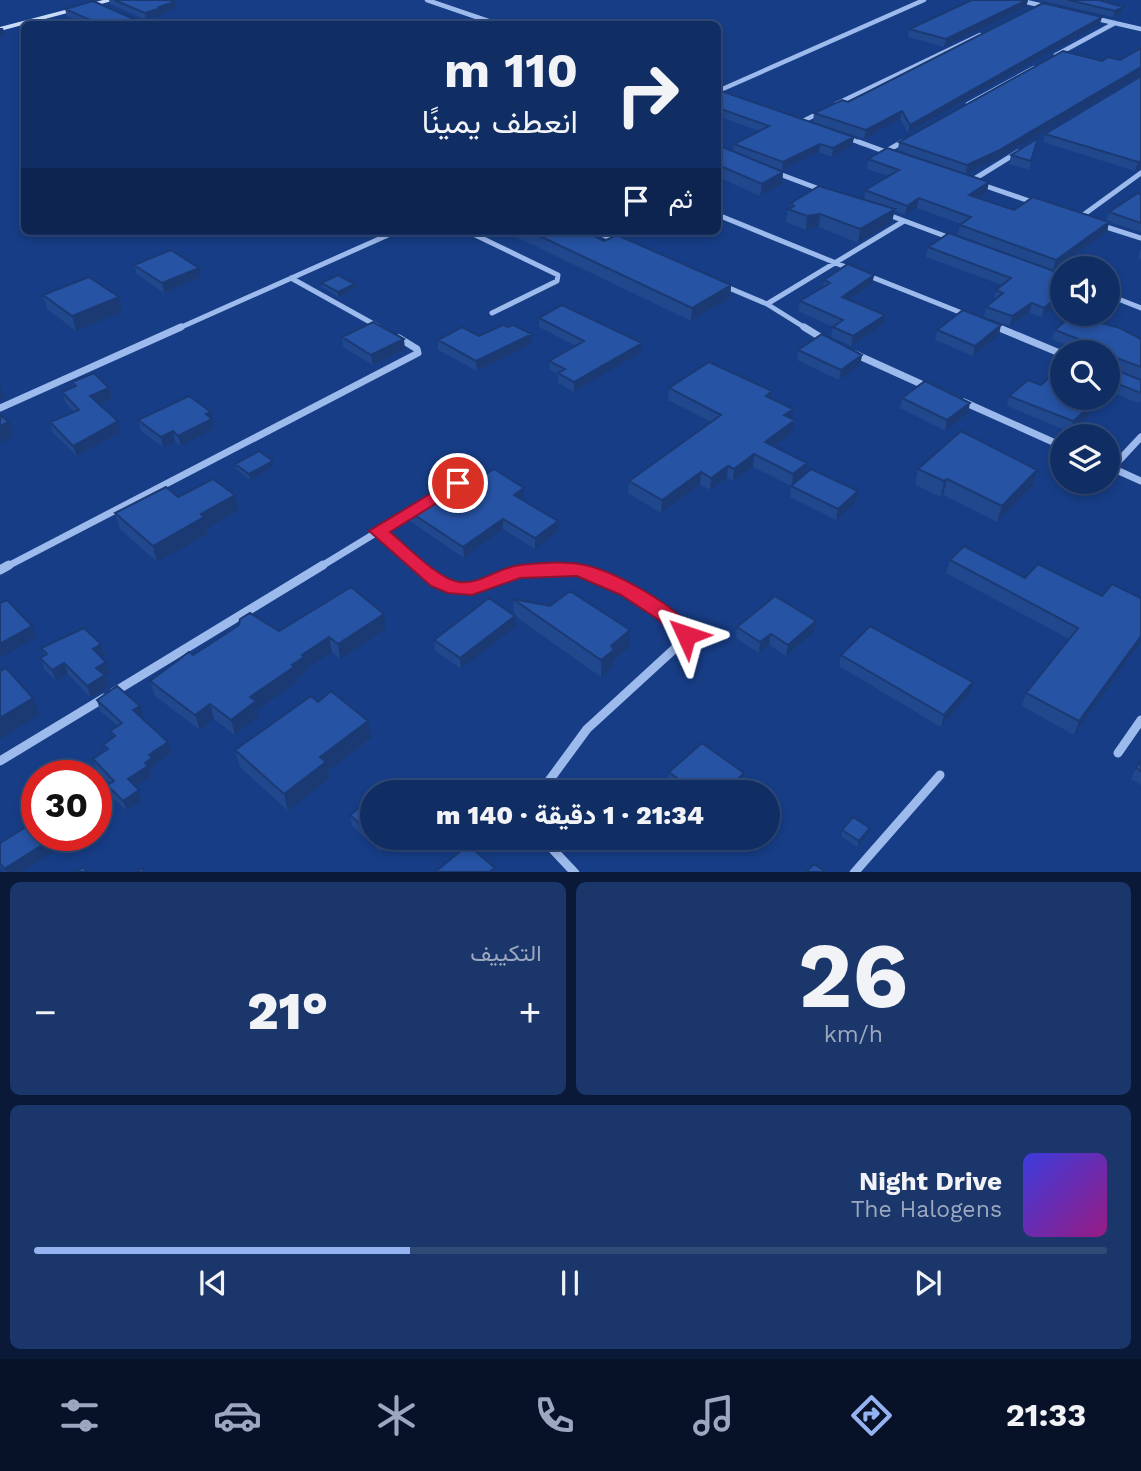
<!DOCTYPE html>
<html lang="ar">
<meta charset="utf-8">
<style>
:root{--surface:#112e64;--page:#1a366a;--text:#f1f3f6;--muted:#9ca8bf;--line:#304a78;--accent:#95b2f1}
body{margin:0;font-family:"Work Sans",Vazirmatn,sans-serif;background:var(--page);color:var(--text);direction:rtl;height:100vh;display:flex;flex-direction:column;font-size:26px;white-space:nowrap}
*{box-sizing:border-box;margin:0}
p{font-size:23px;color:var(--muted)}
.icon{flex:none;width:38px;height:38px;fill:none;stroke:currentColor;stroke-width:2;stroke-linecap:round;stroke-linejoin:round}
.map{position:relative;height:872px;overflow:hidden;direction:ltr}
.drawer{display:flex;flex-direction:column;gap:10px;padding:10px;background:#091937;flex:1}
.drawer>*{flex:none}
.guide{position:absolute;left:21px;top:21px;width:700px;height:214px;border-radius:10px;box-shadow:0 4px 10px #0003,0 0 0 2px var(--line);direction:rtl;background:#112e64;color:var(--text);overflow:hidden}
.tools{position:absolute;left:1050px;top:256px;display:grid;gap:14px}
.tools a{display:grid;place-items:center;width:70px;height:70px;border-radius:50%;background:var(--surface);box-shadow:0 4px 10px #0003,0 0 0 2px var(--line);font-size:35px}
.speed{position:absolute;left:21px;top:760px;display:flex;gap:14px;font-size:35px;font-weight:700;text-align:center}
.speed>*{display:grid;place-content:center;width:91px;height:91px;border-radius:50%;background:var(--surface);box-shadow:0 4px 10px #0003,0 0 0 2px var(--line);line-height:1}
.speed .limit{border:10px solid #d22;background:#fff;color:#111}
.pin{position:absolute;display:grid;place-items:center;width:60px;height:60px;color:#fff;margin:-30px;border:4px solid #fff;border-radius:50%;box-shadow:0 2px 7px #0007}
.me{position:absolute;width:77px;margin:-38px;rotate:312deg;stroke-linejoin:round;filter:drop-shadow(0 0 5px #0008)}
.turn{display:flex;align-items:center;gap:24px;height:147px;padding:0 28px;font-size:32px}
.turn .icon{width:91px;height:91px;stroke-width:2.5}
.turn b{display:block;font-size:49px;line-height:60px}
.then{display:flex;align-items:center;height:66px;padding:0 28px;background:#0003;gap:14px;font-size:26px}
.big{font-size:52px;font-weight:800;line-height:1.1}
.drawer .widget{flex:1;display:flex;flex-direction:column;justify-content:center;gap:10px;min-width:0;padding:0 24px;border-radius:10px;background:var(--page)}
.drawer .dial{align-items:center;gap:0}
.dial b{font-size:91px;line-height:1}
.song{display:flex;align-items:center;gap:21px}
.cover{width:84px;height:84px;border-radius:10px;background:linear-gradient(135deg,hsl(240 70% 55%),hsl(310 70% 35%))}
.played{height:7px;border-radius:4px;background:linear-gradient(90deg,var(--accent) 35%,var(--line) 35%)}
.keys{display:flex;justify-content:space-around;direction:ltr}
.heat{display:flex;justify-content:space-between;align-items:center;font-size:38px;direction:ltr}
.drawer .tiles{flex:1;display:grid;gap:10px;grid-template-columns:1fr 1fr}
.widget:last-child{grid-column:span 2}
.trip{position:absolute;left:360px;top:780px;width:420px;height:70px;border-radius:35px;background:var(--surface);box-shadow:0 4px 10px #0003,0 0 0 2px var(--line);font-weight:800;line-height:70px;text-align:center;direction:rtl}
.tab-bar{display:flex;height:112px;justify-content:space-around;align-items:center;background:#071228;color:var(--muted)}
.tab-bar .icon{width:49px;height:49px}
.tab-bar .active{color:var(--accent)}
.tab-bar b{font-size:32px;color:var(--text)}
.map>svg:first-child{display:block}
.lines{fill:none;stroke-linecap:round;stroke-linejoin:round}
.street-far3{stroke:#9dbaed;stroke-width:4.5}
.street-far2{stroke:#9dbaed;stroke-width:5}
.street-far1{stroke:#9dbaed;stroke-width:7}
.street{stroke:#9dbaed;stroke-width:9}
.secondary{fill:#cadaf9;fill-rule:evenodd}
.wall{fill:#21478d}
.shaded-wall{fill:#1b3a73}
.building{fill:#2653a4;stroke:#1b3a73;stroke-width:2}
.route{fill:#e11d48;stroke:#92132f;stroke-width:2}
</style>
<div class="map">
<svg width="1141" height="873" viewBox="0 0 1141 873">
<rect width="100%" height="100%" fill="#173d86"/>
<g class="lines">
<path class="street-far3" d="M427 0 497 24
M1018 0 1048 7
M1093 18 1141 29
M1056 55 1115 23
M718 91 924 0
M836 104 980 35
M968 104 1034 68
M801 122 823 111
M844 137 864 144
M899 144 906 140"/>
<path class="street-far2" d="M859 142 889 153
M885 152 902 142
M774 172 822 190
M971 181 1018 152
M980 184 1035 203
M886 214 953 239
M718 215 853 270
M1076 217 1079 218 1141 173
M1100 225 1141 238
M467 231 558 275 557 281 492 313
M594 231 617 241
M864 274 967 315
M291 278 379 327
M722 285 767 304 807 329
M1108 295 1141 308
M767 304 904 221
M994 326 1001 329
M177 329 397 231"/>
<path class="street-far1" d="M804 327 825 340
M997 327 1062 354
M855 354 930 388
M964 402 1062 446
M0 408 181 327
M1110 467 1141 481
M1112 468 1141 437
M378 532 419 567
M6 567 418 353 417 349 399 338
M320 567 415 509"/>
<path class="street" d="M417 565C426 573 437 583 448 587 475 596 523 566 559 568 606 571 648 602 684 630L683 641 587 729 540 793
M0 570 9 565
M114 692 323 565
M1118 753 1141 720
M0 761 104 698
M542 838 575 873
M854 873 940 775"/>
<path class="secondary" d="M103 0H116L0 31V27Z"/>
</g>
<path class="wall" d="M109 0H169L175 2 176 9 162 14 163 15 146 20 110 4Z
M1028 0 1026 7 944 47 908 37 909 29Z
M1039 0H1099L1123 7 1121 13 1113 17Z
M65 9 145 24H85L67 16Z
M1100 24 908 133 900 119 864 139 813 122 814 113 848 102Z
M1120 60 996 160 966 174 898 150 899 142 1102 61Z
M1141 76V169L1135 171 1043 142 1045 134Z
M718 90 854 137 852 146 832 157 819 152 782 170 740 155 783 172 782 184 760 196 718 177V145L733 152 734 144 759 131 718 116Z
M1038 138 1029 170 1009 164 1011 155Z
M868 159 987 192 978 198 1014 210 1106 221 1109 212 1141 195V232L1109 222 1107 232 1053 270 958 235 960 225 961 224 917 208 905 215 894 211 892 222 858 243 819 227 806 230 786 222 788 209 790 208 791 203 864 199 865 190 888 176 867 169Z
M495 231H584L604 241 731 285 730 298 691 321 512 235 507 237Z
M928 247 1062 274V300L1042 317 1029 313 1010 326 984 317 986 307 994 300 996 290 1002 285 926 257Z
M1141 248V259L1138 258Z
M134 265 201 277 164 293 137 274Z
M874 275 872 284 849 300 883 325 851 346 831 337 833 327 798 311 800 301 823 287 824 280Z
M321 283 355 289 338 297 322 287Z
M43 295 119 297 122 312 76 331 47 309Z
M1100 316 1098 322 1141 339V379L1108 366 1078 350 1052 339 1055 330Z
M539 318 642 352 574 392 558 383V375L550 370 549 361 576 346 539 327Z
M937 330 999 335 973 356 935 340Z
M479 336 532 344 477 371 438 350V340Z
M342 337 405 349 373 365 343 347Z
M798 350 862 355 860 365 839 380 797 360Z
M1108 366V367L1141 380V401L1138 403 1108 391Z
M72 382 109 388 112 399 99 404 121 432 77 456 53 433 50 422 74 412 65 402 62 392 73 387Z
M669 388 772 391 771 399 791 419 795 420 793 432 774 447 805 474 856 502 836 520 790 497 791 486 753 467 733 481 727 478 710 490 700 484 661 513 628 493 629 481 711 422 668 400Z
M1009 396 1082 401 1089 416 1070 432 1007 406Z
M902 398 968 413 945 431 900 408Z
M138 420 213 422H212L214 429 181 446 175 442 163 447 141 431Z
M235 464 274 466 250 480 236 469Z
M918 469 1037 470 1033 486 997 522 943 495 941 497 915 485Z
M464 487 524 499 522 500 558 532 535 549 503 529 464 558 408 520 407 510Z
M235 495 238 511 207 529 208 534 157 562 120 529 115 513Z
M950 560 1102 596 1141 598V642L1074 735 1022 706 1026 693 1069 639 946 573Z
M513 599 630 647 613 660V667L601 677 515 616 516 627 461 669 435 651 434 640 514 615Z
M737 627 814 632 786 656 769 645 759 653 736 638Z
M386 629 340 659 332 652 306 669 307 672 296 679 297 682 258 710 259 716 235 735 214 719 200 730 155 696 150 681 193 655 279 631Z
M101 644 105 655 102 657 110 673 105 676 109 687 91 698 68 674 56 681 45 670 40 658 44 656 41 648Z
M841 655 970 693 941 727 839 666Z
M97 700 143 716 141 717 168 742 171 753 154 765 155 768 150 772 151 776 135 787 139 790 142 801 127 811 111 796 107 785 110 783 96 769 93 759 105 751 103 745 113 738 110 731 118 726 100 711Z
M318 702 371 738 328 771 329 779 288 811 240 767 235 750Z
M1141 761V785L1131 779 1136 768Z
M669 772 744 773 743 785 679 792 668 784Z
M373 797V838H397L381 852 352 826 350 815Z
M870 828 868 833 857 847 841 836 842 830Z
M0 843 22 872H4L0 867Z"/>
<path class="shaded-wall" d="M1028 0 1026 7 944 47 946 39Z
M175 2 176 9 162 14 163 15 146 20 145 13Z
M1123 7 1121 13 1113 17 1115 11Z
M1102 17 1100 24 908 133 910 125Z
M0 28H3L5 36 0 37Z
M1141 67V74L996 160 966 174 967 165Z
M902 111 900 119 864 139 866 130Z
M854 137 852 146 832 157 833 148Z
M820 144 819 152 782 170 783 162Z
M1141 161V169L1135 171 1138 162Z
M783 172 782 184 760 196 762 184Z
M989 182 987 192 967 205 969 195Z
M919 198 917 208 905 215 907 206Z
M895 209 892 222 858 243 860 229Z
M820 214 819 227 806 230 807 216Z
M1109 222 1107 232 1053 270 1056 260Z
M507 231H512V235L507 237Z
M199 268 201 277 164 293 162 283Z
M874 275 872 284 840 306 842 297Z
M355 284V289L338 297V292Z
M731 285 730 298 691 321 692 308Z
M1062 293V300L1042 317 1044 308Z
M119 297 122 312 76 331 72 316Z
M1032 303 1029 313 1010 326 1012 316Z
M885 315 883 325 851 346 853 336Z
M1001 325 999 335 973 356 975 346Z
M532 334V344L477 371 476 361Z
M404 339 405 349 373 365 371 355Z
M642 343V352L574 392V382Z
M862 355 860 365 839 380 841 370Z
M0 385 5 398 0 401Z
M109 388 112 399 93 406 90 396Z
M772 391 771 403 766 396Z
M970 403 968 413 945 431 947 420Z
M1092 405 1089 416 1070 432 1073 421Z
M793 409 791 421 784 415Z
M211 412 214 429 181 446 178 436 206 414Z
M795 420 793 432 764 454 765 442Z
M118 421 121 432 77 456 73 446Z
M9 422 14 437 0 443V426Z
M173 431 175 442 163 447 161 437Z
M754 454 753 467 733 481 734 469Z
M273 461 274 466 250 480 249 474Z
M807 463 805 475 792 487 793 474Z
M728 466 727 478 710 490 711 478Z
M1037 470 1033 486 997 522 1002 506Z
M701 472 700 484 661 513 662 500Z
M947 479 943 495 941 497 944 481Z
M524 488V499L514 506V495Z
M858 491 856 502 836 520 838 509Z
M235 495 238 511 207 529 208 534 157 562 153 546 201 514Z
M503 519V529L464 558 463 547Z
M558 521V532L535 549V538Z
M384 614 386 629 340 659 338 644Z
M515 616 516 627 461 669 460 658Z
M816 621 814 632 786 656 788 645Z
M32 626 37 637 0 658V644Z
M630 630V647L613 660V667L601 677V660L611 646Z
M771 634 769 645 759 653 760 642Z
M1141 636V642L1074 735 1079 721Z
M329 637 332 652 306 669 307 672 296 679 297 682 258 710 259 716 235 735 231 720 250 697 292 665 302 655Z
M101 644 105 655 97 660 93 649Z
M106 662 110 673 105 676 109 687 91 698 87 686 96 668Z
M64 663 68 674 56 681 52 670Z
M973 682 970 693 941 727 944 715Z
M33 698 40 715 0 739V718Z
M210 704 214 719 200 730 195 715Z
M140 706 143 716 137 720 133 710Z
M368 721 371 738 328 771 329 779 288 811 284 794 320 757Z
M168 742 171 753 154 765 155 768 150 772 151 776 131 790 128 779 149 755Z
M744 773 743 785 735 793H724Z
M139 790 142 801 127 811 123 801Z
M870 828 868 833 857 847 859 841Z
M58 835H80L22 872H6L4 869Z
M382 838H397L381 852 379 841Z"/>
<path class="building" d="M114 0H169L175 2 159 7 161 8 145 13Z
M972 0H1027L946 39 909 29Z
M1068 0H1099L1123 7 1115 11Z
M93 1 145 24H99L65 9Z
M1043 3 1102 17 910 125 902 111 866 130 814 113 842 100 848 102Z
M1141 48V67L998 151 967 165 899 142 1063 51 1102 61 1108 57 1120 60Z
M1141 76V161L1138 162 1045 134Z
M718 90 854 137 833 148 820 144 783 162 734 144 769 126 718 108Z
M1038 138 1031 161 1011 155Z
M718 145 783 172 762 184 718 165Z
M887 148 989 182 969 195 1014 210 1033 197 1109 222 1056 260 960 225 971 217 919 198 907 206 865 190 899 170 868 159Z
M819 186 895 209 860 229 820 214 807 216 788 209 794 206 791 203Z
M1138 193 1141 195V223L1109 212Z
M529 231H584L604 241 617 235 731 285 692 308Z
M949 233 1062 274V293L1044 308 1032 303 1012 316 986 307 1003 293 996 290 1011 278 928 247Z
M171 250 199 268 162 283 134 265Z
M848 264 874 275 842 297 885 315 853 336 833 327 843 320 800 301 830 283 824 280Z
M338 275 355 284 338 292 321 283Z
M89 277 119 297 72 316 43 295Z
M562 305 642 343 574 382 558 373 565 369 549 361 584 341 539 318Z
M963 310 1001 325 975 346 937 330Z
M1074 313H1093L1100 316 1094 321 1120 328 1141 339V367L1111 356 1108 359V352H1076L1086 342 1055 330Z
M373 322 404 339 371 355 342 337Z
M503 325 508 327 513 325 532 334 476 361 438 340 462 327 479 336Z
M822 334 862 355 841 370 798 350Z
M709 362 772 391 766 396 793 409 784 415 795 420 765 442 807 463 793 474 754 454 734 469 728 466 711 478 701 472 662 500 629 481 721 415 669 388Z
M1062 365V397H1078L1077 399 1092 405 1073 421 1009 396 1028 380 1041 385Z
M1108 366V367L1141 380V393L1108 380Z
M94 373 109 388 90 396 118 421 73 446 50 422 79 410 62 392 76 386 72 382Z
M925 381 970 403 947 420 902 398Z
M189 396 211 412 206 414 212 419 178 436 173 431 161 437 138 420Z
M0 415 9 422 0 426Z
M961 431 1037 470 1002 506 947 479 944 481 918 469Z
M259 451 273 461 249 474 235 464Z
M494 469 524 488 514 495 558 521 535 538 503 519 463 547 407 510 454 481 464 487Z
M811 469 858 491 838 509 791 486Z
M213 479 235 495 201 514 204 517 153 546 115 513 166 487 178 497Z
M964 546 1025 578 1038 564 1102 596 1112 584 1141 598V636L1079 721 1026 693 1078 628 950 560Z
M351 587 384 614 338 644 329 637 302 655 304 657 292 665 294 667 250 697 256 701 231 720 210 704 195 715 150 681 189 652 193 655 239 625 240 619 250 613 279 631Z
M570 591 630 630 611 646 614 650 601 660 513 599 550 606Z
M775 596 816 621 788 645 771 634 760 642 737 627Z
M489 598 515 616 460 658 434 640Z
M7 600 32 626 0 644V603Z
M870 626 973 682 944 715 841 655Z
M84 628 101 644 93 649 106 662 96 668 105 675 87 686 64 663 52 670 40 658 47 654 41 648Z
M6 668 33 698 0 718V671Z
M117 686 140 706 133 710 168 742 149 755 152 758 145 763 148 766 128 779 139 790 123 801 107 785 114 781 93 759 108 749 103 745 115 736 110 731 122 723 97 700Z
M331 691 368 721 320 757 326 762 284 794 235 750 311 696 318 702Z
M702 743 744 773 724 793H678L686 785 669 772Z
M1141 761V771L1136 768Z
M373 797V835L350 815Z
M853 817 870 828 859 841 842 830Z
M37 820V835H58L4 869 0 863V843Z
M468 845 495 868 489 872H435Z
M814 864 826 872H806Z
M83 867 87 872H76Z
M142 868 145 872H135Z"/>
<path class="route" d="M458 477 464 479V486L390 532C407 546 438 579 459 582 480 585 499 567 520 565 537 563 561 561 579 564 612 569 679 606 696 635L693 640H679L659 620 621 595 577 576 520 578 472 595 448 593 431 586 369 531Z"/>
</svg>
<div class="tools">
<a><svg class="icon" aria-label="sound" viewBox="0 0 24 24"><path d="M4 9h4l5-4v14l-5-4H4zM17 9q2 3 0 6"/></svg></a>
<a><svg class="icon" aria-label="search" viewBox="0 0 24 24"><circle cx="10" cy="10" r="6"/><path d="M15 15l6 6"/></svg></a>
<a><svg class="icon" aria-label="layers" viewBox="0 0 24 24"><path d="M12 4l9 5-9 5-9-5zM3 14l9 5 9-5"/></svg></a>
</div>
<div class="speed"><div class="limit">30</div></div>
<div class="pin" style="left:458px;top:483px;background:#d93025"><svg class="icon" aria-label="arrive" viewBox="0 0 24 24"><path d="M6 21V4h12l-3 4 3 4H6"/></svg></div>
<svg class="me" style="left:686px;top:635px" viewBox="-20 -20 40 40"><path d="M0-17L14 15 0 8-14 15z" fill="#e11d48" stroke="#fff" stroke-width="4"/></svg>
<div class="trip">21:34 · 1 دقيقة · 140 m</div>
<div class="guide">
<div class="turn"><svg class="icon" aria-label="right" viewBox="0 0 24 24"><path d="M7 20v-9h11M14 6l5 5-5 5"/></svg><div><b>110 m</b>انعطف يمينًا</div></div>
<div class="then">ثم<svg class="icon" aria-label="arrive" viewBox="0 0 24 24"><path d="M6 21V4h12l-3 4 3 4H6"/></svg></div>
</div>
</div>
<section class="drawer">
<div class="tiles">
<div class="widget dial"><b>26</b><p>km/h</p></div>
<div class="widget"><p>التكييف</p>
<div class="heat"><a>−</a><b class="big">21°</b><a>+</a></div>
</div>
<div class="widget">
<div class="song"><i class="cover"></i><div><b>Night Drive</b><p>The Halogens</p></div></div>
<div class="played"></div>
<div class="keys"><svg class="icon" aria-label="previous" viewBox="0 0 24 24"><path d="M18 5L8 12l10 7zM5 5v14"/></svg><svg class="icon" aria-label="pause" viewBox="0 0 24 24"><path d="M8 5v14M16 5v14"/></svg><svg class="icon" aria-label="next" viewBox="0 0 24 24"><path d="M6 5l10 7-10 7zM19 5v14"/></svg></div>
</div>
</div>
</section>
<nav class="tab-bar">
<b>21:33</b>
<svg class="icon active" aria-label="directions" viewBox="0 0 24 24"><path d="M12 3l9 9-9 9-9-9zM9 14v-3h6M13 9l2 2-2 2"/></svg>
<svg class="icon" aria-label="music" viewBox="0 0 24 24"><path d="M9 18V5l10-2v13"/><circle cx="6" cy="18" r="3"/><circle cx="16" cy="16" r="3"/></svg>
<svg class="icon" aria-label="phone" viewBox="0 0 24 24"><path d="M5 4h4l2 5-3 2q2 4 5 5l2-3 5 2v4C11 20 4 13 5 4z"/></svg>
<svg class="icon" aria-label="climate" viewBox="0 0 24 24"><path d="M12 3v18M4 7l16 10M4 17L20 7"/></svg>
<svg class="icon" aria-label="car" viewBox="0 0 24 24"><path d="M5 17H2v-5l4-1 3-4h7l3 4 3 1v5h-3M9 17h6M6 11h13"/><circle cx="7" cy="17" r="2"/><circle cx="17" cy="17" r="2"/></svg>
<svg class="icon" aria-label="filters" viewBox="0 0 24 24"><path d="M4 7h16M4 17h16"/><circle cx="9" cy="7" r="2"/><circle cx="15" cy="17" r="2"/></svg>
</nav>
